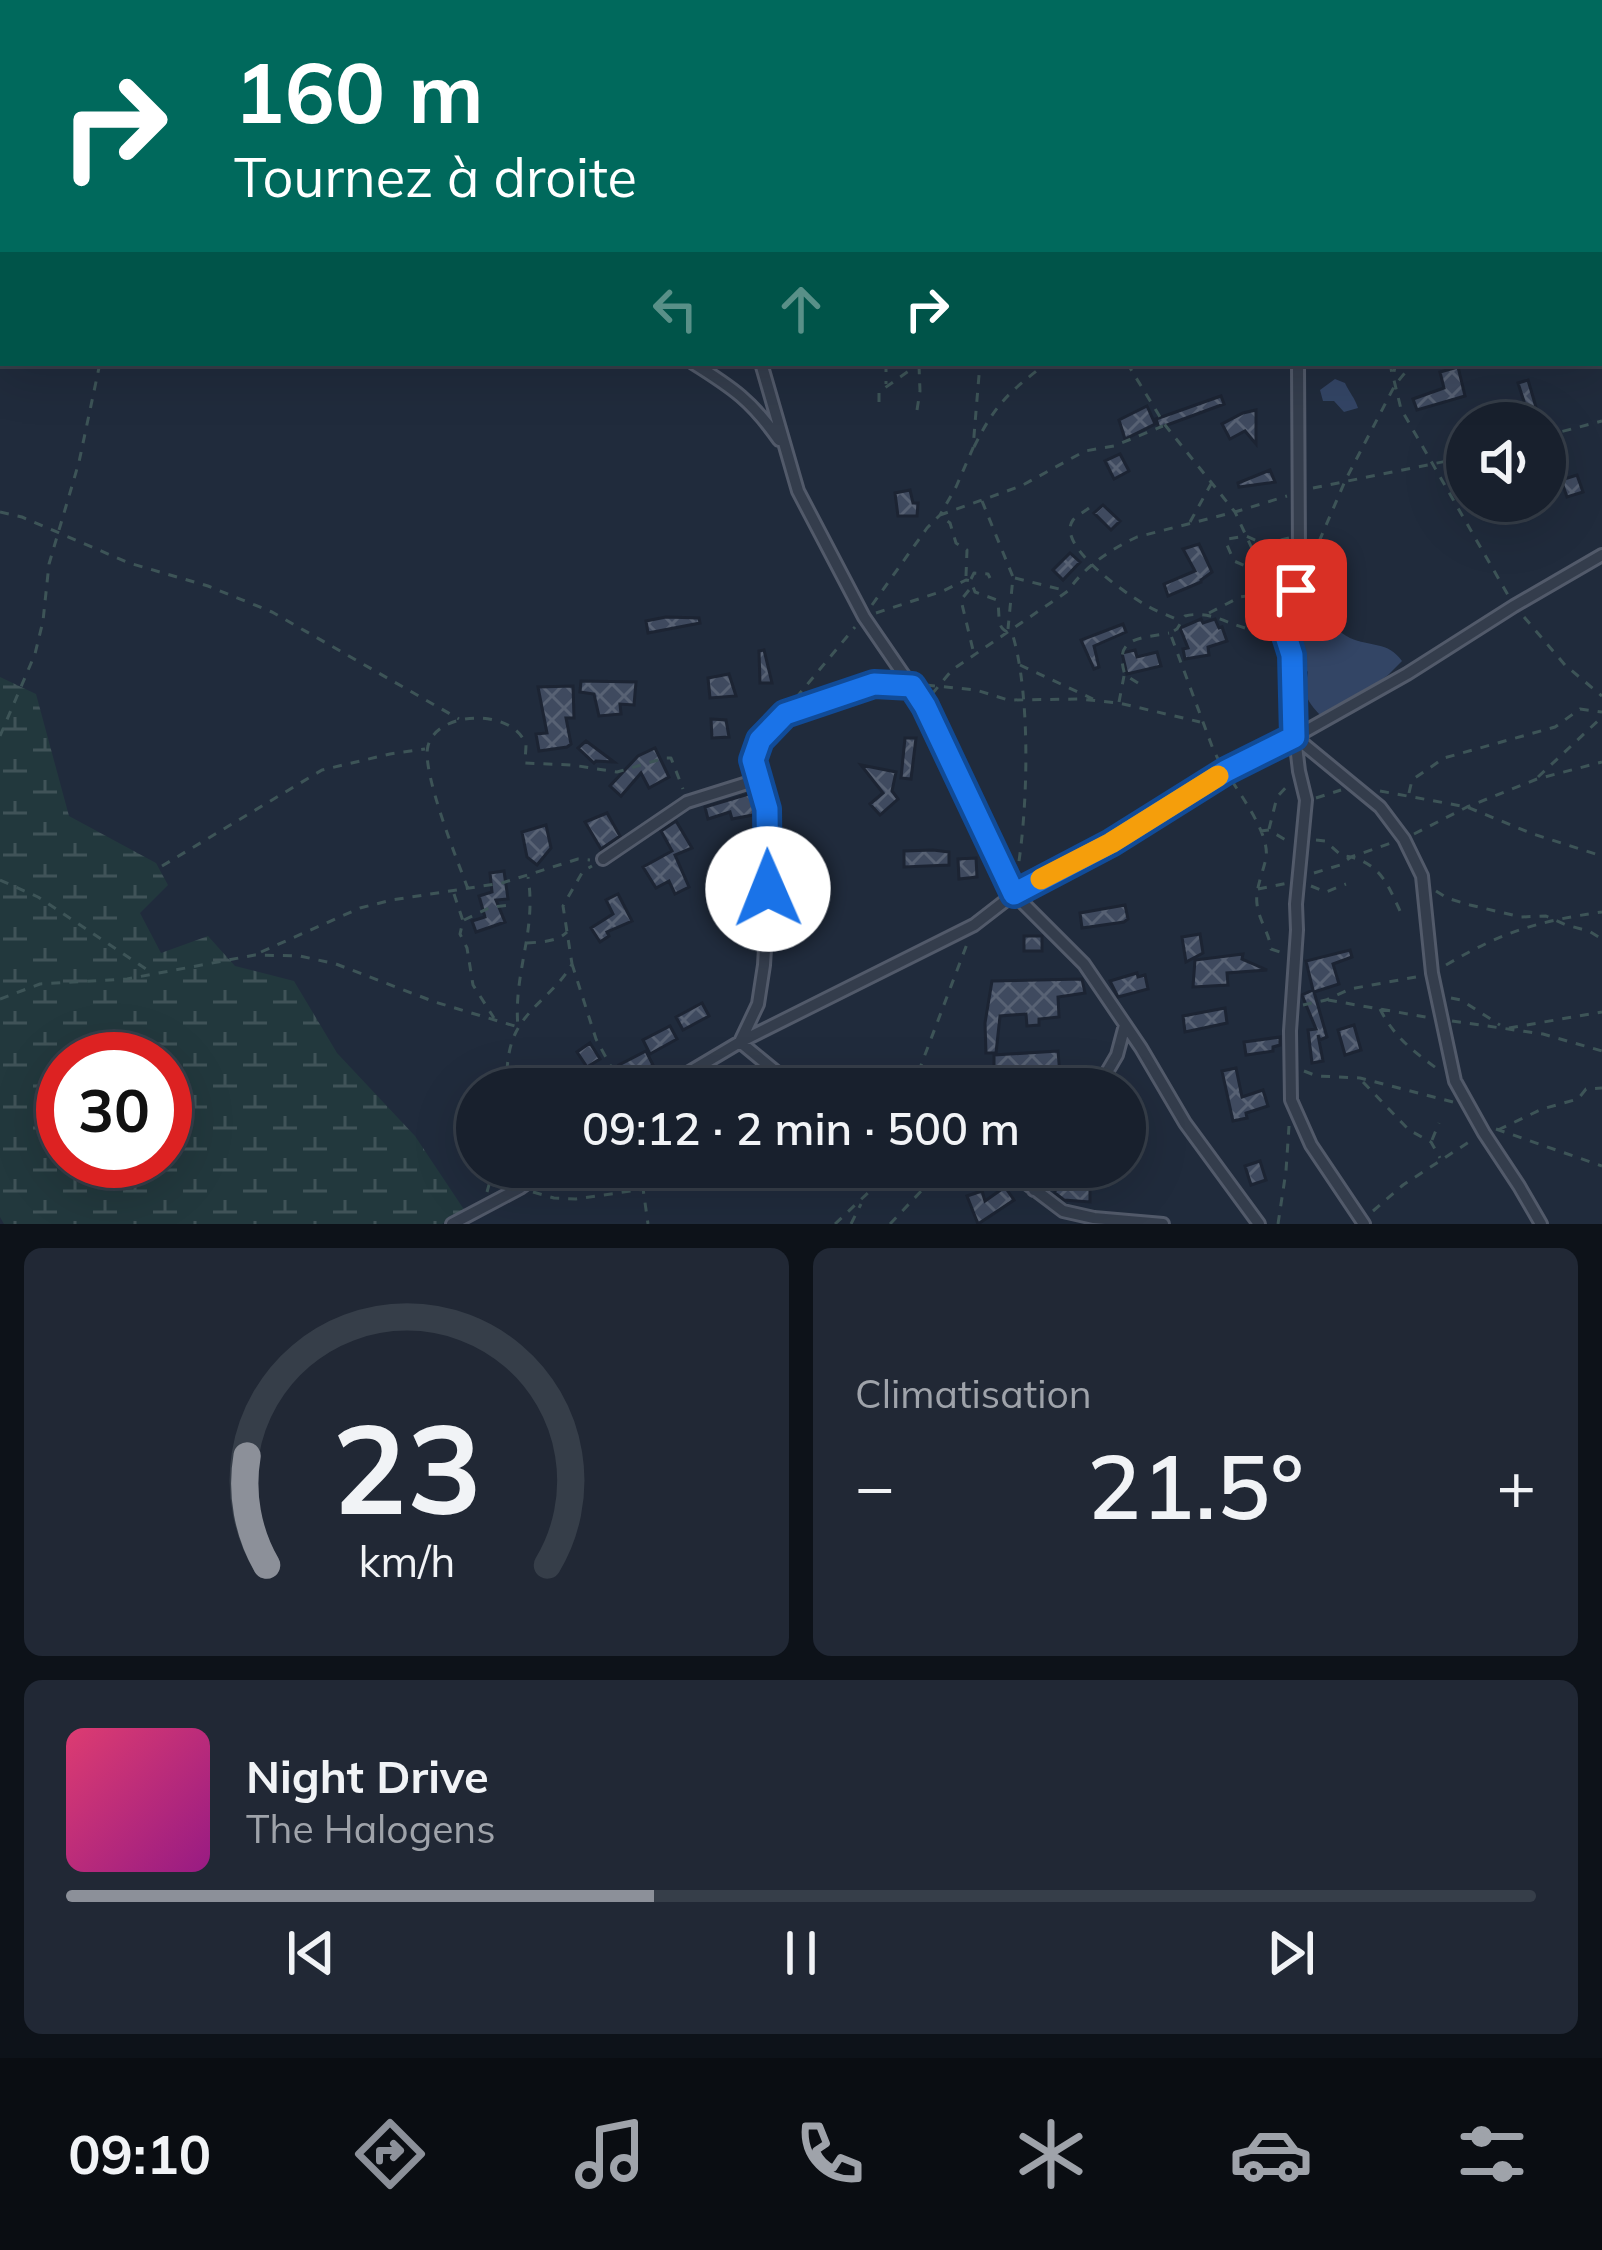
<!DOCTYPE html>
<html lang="fr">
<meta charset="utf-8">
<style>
:root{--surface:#18202d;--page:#212835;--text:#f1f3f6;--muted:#9fa3aa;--line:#363e49;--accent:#8c9099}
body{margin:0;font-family:Mulish,sans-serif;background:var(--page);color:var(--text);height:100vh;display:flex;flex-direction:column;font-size:45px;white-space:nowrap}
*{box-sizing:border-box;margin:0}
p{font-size:39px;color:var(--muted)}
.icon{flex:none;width:66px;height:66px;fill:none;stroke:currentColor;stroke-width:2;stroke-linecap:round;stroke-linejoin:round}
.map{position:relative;height:1224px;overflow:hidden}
.details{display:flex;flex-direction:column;gap:24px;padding:24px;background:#0d1219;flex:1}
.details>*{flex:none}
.top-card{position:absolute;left:0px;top:0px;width:1602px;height:366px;box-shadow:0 12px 48px #0002,0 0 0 3px var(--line);background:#00695c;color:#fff;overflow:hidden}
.fabs{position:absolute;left:1446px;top:402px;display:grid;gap:24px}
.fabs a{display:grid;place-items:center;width:120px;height:120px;border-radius:50%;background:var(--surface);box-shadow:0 12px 48px #0002,0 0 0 3px var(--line);font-size:60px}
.speed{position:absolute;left:36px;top:1032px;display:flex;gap:24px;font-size:60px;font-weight:700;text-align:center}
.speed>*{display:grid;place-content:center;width:156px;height:156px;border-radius:50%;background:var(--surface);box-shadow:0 12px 48px #0002,0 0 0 3px var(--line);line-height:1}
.speed .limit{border:18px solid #d22;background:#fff;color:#111}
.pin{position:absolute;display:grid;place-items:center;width:102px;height:102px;color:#fff;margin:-51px;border-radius:24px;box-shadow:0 6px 18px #0006}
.me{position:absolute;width:132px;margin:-66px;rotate:359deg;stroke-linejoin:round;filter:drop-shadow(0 0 9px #0008)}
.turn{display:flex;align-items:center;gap:42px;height:252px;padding:0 36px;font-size:54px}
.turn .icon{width:156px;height:156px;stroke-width:2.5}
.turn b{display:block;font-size:84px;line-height:102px}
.lanes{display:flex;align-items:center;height:114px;padding:0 36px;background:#0003;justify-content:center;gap:60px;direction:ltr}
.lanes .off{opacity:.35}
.big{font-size:90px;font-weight:600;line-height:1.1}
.details .tile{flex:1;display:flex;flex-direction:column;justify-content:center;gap:18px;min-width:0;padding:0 42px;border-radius:18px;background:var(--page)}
.details .dial{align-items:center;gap:0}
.dial svg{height:312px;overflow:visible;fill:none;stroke:var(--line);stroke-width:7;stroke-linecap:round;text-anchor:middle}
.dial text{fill:var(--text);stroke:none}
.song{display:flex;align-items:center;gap:36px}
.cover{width:144px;height:144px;border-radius:18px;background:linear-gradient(135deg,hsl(340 70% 55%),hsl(310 70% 35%))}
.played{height:12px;border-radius:6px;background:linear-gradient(90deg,var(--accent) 40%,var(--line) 40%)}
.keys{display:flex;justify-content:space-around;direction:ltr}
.heat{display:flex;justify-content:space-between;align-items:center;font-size:66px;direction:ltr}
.details .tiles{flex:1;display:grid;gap:24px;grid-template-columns:1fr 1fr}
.tile:last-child{grid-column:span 2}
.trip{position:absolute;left:456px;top:1068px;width:690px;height:120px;border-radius:60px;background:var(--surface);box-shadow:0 12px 48px #0002,0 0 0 3px var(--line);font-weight:600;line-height:120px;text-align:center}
.tab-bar{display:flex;height:192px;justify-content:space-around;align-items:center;background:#0a0d12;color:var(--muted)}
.tab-bar .icon{width:84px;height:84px}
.tab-bar .selected{color:var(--accent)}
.tab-bar b{font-size:54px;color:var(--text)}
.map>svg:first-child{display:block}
.wetland{fill:url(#wetland-marsh);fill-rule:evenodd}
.water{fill:#334565}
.building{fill:url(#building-cross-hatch);stroke:#1c2433;stroke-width:3}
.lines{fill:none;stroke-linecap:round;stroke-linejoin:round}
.street-casing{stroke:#525a6a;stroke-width:16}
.path{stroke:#3d5457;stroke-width:3;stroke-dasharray:9 9;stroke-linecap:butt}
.street{stroke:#343d4c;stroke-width:10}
.route-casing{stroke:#114b97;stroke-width:30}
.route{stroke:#1a73e8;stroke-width:21}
.slow{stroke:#f59e0b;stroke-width:21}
</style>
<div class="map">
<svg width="1602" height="1224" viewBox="0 0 1602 1224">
<defs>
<pattern id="wetland-marsh" width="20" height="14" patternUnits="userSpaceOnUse" patternTransform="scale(3)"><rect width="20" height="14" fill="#22383d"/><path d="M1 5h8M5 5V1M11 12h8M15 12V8" fill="none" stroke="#405358"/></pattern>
<pattern id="building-cross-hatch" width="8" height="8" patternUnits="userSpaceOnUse" patternTransform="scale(3)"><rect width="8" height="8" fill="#3f4a5f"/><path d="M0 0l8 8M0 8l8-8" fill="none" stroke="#586274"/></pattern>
</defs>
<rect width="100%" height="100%" fill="#202b3c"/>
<path class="wetland" d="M0 677 36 694 69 816 156 863 168 885 140 913 161 953 208 936 235 966 294 981 337 1053 415 1136 465 1211 442 1224H4L0 1217ZM63 1059H165V1161H63Z"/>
<path class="water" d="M1335 379 1345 383C1349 392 1355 398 1358 408L1344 412 1334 401H1323L1320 390Z
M1317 618C1331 623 1338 632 1350 638 1370 647 1388 641 1402 661L1388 675 1359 696 1321 716C1304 698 1304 695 1308 672L1301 663 1304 620Z"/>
<path class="building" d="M1458 367 1465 396 1417 410 1413 399 1444 388 1440 372Z
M1528 380 1538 414 1529 417 1518 383Z
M1221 396 1224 404 1159 428 1156 419Z
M1147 406 1155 424 1125 439 1119 420Z
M1256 410V444L1245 431 1230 439 1222 424 1243 413Z
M1120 454 1129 471 1114 479 1105 461Z
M1270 470 1275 482 1239 487 1238 483Z
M1577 475 1583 492 1567 497 1561 480Z
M910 490 913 503H918L917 516H898L895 493Z
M1103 505 1120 521 1111 530 1094 513Z
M1199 544 1212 572 1201 580V582L1168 596 1164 584 1195 571 1183 549Z
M1070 553 1080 562 1063 580 1053 570Z
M666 617 699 618 700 623 648 633 646 621Z
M1201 619 1203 623 1215 619 1219 628 1222 627 1227 641 1208 647 1209 655 1185 659 1183 649 1188 648 1180 628Z
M1123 624 1126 632 1094 646 1099 667 1094 669 1081 640Z
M764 650 772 683H760L759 651Z
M1135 650 1137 657 1157 652 1161 666 1127 674 1122 653Z
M729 674 736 696 710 698 708 678Z
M581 681 636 682 634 705 620 704 621 714 599 716 594 694 580 692Z
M573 686 574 718H566L571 744 567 747 539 751 536 734 547 733 538 687Z
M711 719 726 720 729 737 712 738Z
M905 738H916L911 779 901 778Z
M586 741 614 762 596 761 594 763 578 748Z
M655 748 669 777 649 788 641 773 621 796 610 786 638 756Z
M861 765 896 772 892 791 898 799 880 815 870 804 883 793Z
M752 793 758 814 732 819 730 812 708 819 705 807Z
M607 813 620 836 601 849 585 822Z
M676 821 692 848 675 855 689 887 675 894 669 881 656 888 643 867 672 851 661 831Z
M546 825 551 848 537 865 527 857 522 832Z
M933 850 949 852V865L904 867V851Z
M976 858 977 877 959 879 958 859Z
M504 871 508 899 496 900 505 922 476 932 472 921 485 917 479 896 492 892 490 873Z
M618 894 632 921 607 932 609 936 600 942 591 928 613 914 606 900Z
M1125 905 1128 919 1124 922 1082 928 1080 913Z
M1200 934 1203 953 1186 962 1182 937Z
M1024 936H1042V951H1024Z
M1350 950 1352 957 1333 964 1339 984 1314 992 1327 1037 1320 1040 1318 1035 1323 1061 1312 1063 1308 1030 1316 1029 1302 995 1313 990 1306 961Z
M1243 954 1242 959 1267 970 1227 973 1228 985 1193 987 1195 960Z
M1137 973 1138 977 1145 975 1148 989 1118 997 1110 981Z
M1082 979 1085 993 1058 997 1059 1017 1039 1019V1025L1027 1026 1026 1014 1000 1016 996 1053H986L985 1023 992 981Z
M702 1003 709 1016 683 1030 676 1017Z
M1225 1008 1227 1023 1185 1032 1183 1016Z
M1354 1025 1361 1050 1345 1055 1338 1030Z
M670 1026 677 1039 650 1054 643 1040Z
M1280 1037V1045L1273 1047V1051L1246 1055 1244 1042Z
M590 1043 600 1059 587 1067 577 1052Z
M646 1051 653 1065 626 1079 619 1065Z
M1058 1051 1060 1075 1046 1076 1047 1087 1036 1088 1037 1072 994 1073V1055Z
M1236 1068 1242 1097 1263 1090 1268 1106 1246 1113 1247 1118 1233 1121 1222 1071Z
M562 1072 574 1089H536Z
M1260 1161 1266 1180 1251 1185 1245 1166Z
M1060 1167H1072V1181L1090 1182V1202L1064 1200 1055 1193 1056 1182H1059Z
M1005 1187 1014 1200 978 1224 967 1196 982 1191 985 1201Z"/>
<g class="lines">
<g class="street-casing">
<path id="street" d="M133 0 137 3
M435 0 438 3
M1306 0V3
M854 3 856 0
M1089 3 1091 0
M693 363C733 388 752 401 779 440
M761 363 798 491 864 617 925 706 1014 894 1084 964 1141 1048 1185 1123 1259 1224
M1298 363 1299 554 1296 589 1286 636 1292 655 1295 737 1299 771 1306 800 1296 904 1297 930 1290 1031 1291 1100 1311 1145 1364 1224
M1295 737 1380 807 1404 839 1422 876 1432 973 1455 1081 1484 1133 1519 1186 1541 1224
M603 859 687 802 757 780
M661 1089 740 1042 974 925 1014 894 1111 843 1225 771 1295 737 1407 674 1514 606 1602 555
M797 1089 740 1042 758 1004 764 965 770 866 767 809 753 760 760 740 785 714 874 684 912 686
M1097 1089 1117 1055 1125 1025
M1005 1167 1063 1211 1094 1218 1163 1224
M1034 1190 1049 1167
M452 1224 520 1188 549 1167"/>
</g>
<path class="path" d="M687 0 693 3
M977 0 979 3
M1021 0V3
M1147 0 1149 3
M1565 0V3
M218 3 219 0
M418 3 420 0
M1460 3 1467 0
M1511 3 1513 0
M1599 87 1602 78
M1599 156 1602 155
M0 163 3 159
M0 269 3 268
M0 357H3
M886 363V384
M1127 363 1165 425 1235 512 1256 557 1276 631
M1390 363 1392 374
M1396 363 1393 376 1401 409 1508 595
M879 402V392L920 363
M917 410 920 391 919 366
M1545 436 1602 421
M974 447C995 404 1010 391 1047 363
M1313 488 1467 457
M982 501 1013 577 1008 629
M1089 508C1084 512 1077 515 1073 520 1055 545 1125 593 1144 604 1155 611 1168 615 1180 621
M0 512 22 517 129 563 208 586 272 612 459 719
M1190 522 1211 484
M1312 558 1345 481 1395 385 1413 363
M1259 574 1248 567 1234 561 1227 545V539L1246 536 1264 544 1289 538
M966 576 967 550 956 543 950 523 940 515 1021 486 1085 451 1114 446 1163 426
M1015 578 1063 590
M971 579 974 573 988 574 990 578
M969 590 961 600 974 654
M872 605 927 528 940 515 956 487 973 448 980 363
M876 613 943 591 966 580 971 581 975 592 997 600C1000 607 997 624 1003 629 1006 632 1010 633 1013 636 1031 698 1028 810 1017 874
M1209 613 1240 597 1284 591
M1524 617 1565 665 1602 696
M1020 665 1093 699
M1138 683 1125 675C1113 636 1140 639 1169 633
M926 685 976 690 1008 700 1079 699 1119 703 1200 722
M932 694 952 670 1068 591C1084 567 1111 549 1137 537L1235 512 1287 496
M796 698 855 627
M1119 702 1124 676
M0 736 35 654 43 621 49 564 79 462 100 363
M1220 763 1213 749 1170 633 1177 629 1185 616C1217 608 1236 634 1272 631
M1538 777 1602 717
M1232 781C1244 800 1270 836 1266 858 1263 873 1255 889 1257 904 1259 921 1269 932 1271 949L1283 953
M1380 791 1467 807 1533 834 1602 856
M1409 793 1412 780 1444 758 1555 727 1580 709 1602 712
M1316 798 1341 790
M1269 829 1277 797 1289 784
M1260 831 1269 830 1289 842
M1414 834 1467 807 1537 779 1602 762
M1316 840 1325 841 1341 855 1351 857 1394 842
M162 866 322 770 390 754 425 749
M1314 873 1340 865 1351 857C1384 866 1389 889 1403 917
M0 880 38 897 152 973
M1311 886 1326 892 1346 884
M468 889C458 862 421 771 428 746 437 710 514 708 526 745 526 748 525 760 525 763L572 765 617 772 665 758H671L683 789
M1258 889 1288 883
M1436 891 1447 898 1470 905 1521 917 1546 916 1566 925 1589 931 1602 939
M454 894 463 921 460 934 467 948 473 985 494 1018
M464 920 491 907 511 905
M527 943C540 942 557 942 567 932
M261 952 360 908 392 900 502 883 578 859 590 860
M572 964 596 1039 623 1089
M1446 965C1502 932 1538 921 1602 912
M1451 998 1461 1000 1500 1025
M0 999 40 984 127 979 255 955 300 956 336 964 435 1002 518 1027C513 973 537 931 528 877
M1328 1000 1431 1018
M1303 1005 1326 1000 1350 989 1421 976
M1380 1009C1394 1037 1414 1052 1439 1070
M1452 1021 1543 1034 1602 1051
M1509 1028 1602 1012
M1304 1071 1317 1076 1360 1078 1453 1102
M1363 1082 1409 1130 1431 1142 1440 1158
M506 1089C507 1069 507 1050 516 1032 529 1006 558 990 572 964L563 906 583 871 592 866
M912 1089 967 944
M1496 1129 1602 1166
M1498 1130 1542 1109 1578 1099 1586 1089 1602 1088
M1432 1140 1439 1123
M640 1167 648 1224
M487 1192 494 1167
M533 1192 554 1198 576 1199 796 1167
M1373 1211 1403 1185 1472 1140
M835 1224 871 1190 881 1167
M851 1224 861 1204
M890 1224 925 1187 950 1167
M1278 1224 1286 1171 1289 1126"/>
<use href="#street" class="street"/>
</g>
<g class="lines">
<g class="route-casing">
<path id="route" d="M768 889 767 809 753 760 760 740 785 714 874 684 912 686 925 706 1014 894 1111 843 1226 771 1294 737 1292 655 1286 636 1296 590"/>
</g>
<use href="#route" class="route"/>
<path class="slow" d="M1041 879 1111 843 1218 776"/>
</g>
</svg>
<div class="fabs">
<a><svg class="icon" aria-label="sound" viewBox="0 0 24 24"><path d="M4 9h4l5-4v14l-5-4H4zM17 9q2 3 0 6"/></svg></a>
</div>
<div class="speed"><div class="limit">30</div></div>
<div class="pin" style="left:1296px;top:590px;background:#d93025"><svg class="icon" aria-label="arrive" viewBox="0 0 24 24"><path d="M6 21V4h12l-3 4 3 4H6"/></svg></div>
<svg class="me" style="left:768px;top:889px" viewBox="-20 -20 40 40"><circle r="19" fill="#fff"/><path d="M0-13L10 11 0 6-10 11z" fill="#1a73e8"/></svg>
<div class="trip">09:12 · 2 min · 500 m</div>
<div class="top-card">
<div class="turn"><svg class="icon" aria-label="right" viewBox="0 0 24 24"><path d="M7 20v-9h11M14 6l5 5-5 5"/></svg><div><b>160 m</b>Tournez à droite</div></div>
<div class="lanes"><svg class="icon off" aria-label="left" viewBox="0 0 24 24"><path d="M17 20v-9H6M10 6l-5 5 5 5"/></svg><svg class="icon off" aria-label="ahead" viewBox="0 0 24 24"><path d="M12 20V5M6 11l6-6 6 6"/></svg><svg class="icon" aria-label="right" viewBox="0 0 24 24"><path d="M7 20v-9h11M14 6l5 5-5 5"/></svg></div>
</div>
</div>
<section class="details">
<div class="tiles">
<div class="tile dial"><svg viewBox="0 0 100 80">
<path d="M14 69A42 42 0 1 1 86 69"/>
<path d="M14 69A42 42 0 0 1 9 41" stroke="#8c9099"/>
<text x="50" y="56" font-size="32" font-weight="700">23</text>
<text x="50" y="72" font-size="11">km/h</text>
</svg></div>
<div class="tile"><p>Climatisation</p>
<div class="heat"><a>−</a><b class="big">21.5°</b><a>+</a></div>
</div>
<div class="tile">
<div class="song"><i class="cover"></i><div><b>Night Drive</b><p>The Halogens</p></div></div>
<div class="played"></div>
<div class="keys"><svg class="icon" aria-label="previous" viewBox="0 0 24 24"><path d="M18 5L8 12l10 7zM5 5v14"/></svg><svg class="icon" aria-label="pause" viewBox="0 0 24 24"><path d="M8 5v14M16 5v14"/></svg><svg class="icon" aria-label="next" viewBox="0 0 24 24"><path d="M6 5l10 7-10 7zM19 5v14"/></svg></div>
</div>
</div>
</section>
<nav class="tab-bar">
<b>09:10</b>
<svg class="icon selected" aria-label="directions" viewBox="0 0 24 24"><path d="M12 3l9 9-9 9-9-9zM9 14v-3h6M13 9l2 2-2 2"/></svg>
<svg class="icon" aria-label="music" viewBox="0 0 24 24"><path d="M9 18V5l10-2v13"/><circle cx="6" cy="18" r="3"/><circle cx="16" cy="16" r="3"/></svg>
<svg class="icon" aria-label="phone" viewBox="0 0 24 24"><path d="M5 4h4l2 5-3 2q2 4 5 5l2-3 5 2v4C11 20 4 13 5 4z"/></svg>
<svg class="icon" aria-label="climate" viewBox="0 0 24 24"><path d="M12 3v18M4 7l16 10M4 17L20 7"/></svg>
<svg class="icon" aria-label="car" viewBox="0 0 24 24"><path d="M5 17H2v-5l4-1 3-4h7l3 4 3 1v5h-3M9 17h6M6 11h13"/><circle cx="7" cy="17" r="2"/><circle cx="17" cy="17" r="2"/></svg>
<svg class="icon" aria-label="filters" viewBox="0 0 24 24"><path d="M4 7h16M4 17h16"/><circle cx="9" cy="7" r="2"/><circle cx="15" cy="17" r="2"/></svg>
</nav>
